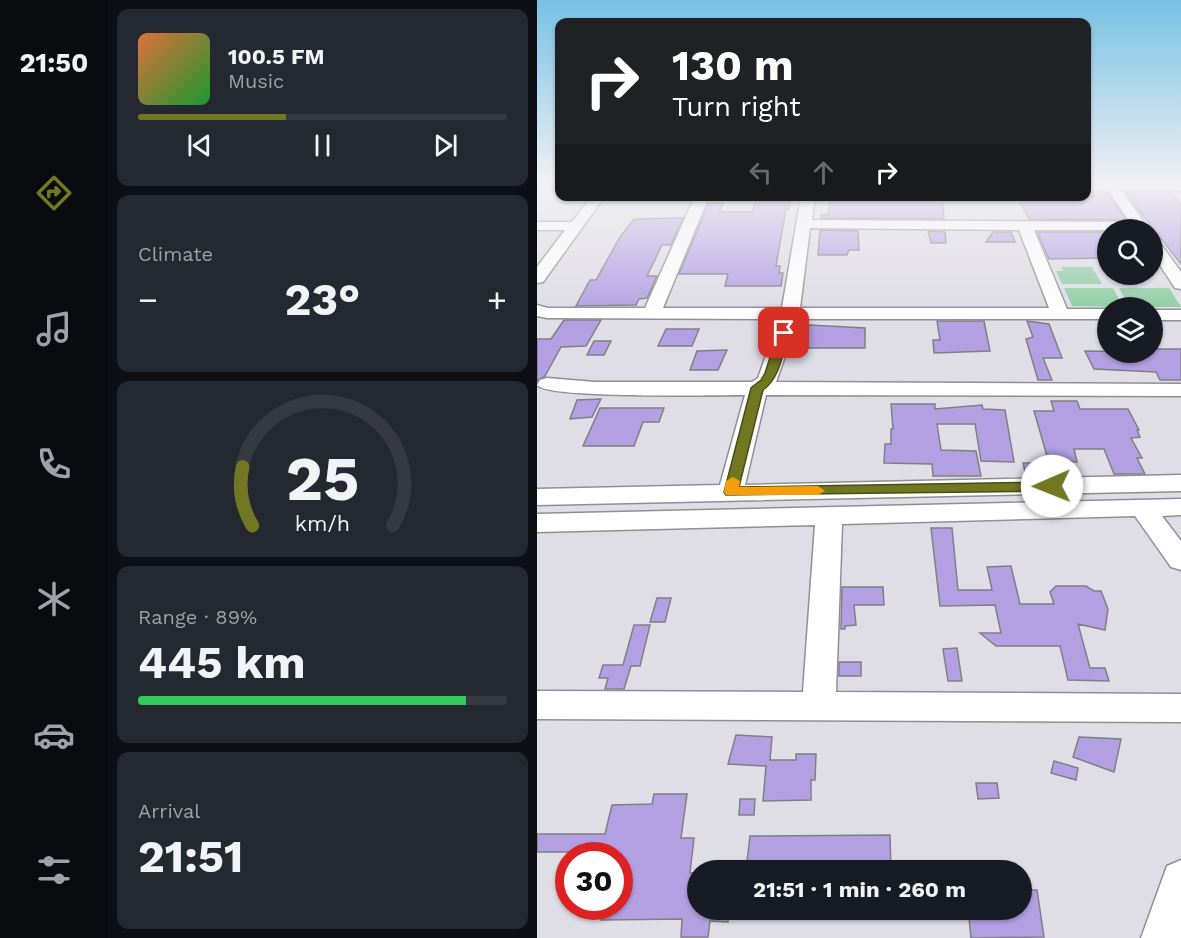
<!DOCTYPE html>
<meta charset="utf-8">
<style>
:root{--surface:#171b24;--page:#242831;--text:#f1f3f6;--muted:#9ea1a6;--line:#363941;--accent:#717821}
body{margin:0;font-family:"Work Sans",sans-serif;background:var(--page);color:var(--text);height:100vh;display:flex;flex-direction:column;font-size:22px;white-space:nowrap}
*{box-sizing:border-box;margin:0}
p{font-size:20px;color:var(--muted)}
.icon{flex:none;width:33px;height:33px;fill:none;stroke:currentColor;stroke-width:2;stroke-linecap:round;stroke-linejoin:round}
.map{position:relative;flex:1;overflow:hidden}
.drawer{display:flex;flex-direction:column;gap:9px;padding:9px;background:#0d0f14;width:429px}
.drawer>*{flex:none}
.hud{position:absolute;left:18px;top:18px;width:536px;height:183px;border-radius:12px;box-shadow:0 2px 4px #0004;background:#202124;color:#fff;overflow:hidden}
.buttons{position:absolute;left:560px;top:219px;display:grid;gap:12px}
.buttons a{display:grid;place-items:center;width:66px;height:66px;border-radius:50%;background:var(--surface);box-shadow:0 2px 4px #0004;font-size:30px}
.speed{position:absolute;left:18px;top:842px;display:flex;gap:12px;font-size:30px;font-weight:700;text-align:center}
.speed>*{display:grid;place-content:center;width:78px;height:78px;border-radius:50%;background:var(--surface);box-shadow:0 2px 4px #0004;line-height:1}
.speed .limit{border:9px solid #d22;background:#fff;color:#111}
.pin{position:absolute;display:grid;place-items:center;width:51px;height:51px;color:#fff;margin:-26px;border-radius:12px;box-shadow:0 3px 9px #0006}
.me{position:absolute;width:66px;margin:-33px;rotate:269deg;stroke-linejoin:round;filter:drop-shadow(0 0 4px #0008)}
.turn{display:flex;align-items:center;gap:21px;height:126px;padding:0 18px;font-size:27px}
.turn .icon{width:78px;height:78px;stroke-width:2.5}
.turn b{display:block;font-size:42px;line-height:51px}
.lanes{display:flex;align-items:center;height:57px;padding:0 18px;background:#0003;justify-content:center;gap:30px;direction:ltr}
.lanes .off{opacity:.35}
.big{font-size:45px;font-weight:700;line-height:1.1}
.drawer .widget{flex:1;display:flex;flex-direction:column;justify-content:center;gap:9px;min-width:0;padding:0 21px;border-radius:12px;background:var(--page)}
.drawer .dial{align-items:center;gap:0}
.dial svg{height:156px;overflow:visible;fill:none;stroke:var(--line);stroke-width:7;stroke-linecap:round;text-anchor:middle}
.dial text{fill:var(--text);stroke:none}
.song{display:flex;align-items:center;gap:18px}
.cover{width:72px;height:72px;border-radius:9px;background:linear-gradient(135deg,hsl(20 70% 55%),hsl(130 70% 35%))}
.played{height:6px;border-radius:3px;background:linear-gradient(90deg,var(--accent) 40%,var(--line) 40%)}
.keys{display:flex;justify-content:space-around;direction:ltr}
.heat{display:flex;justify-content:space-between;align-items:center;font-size:33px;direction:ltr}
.charge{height:9px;border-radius:4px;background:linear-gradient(90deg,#34c759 89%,var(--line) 0)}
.trip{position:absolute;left:150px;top:860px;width:345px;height:60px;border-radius:30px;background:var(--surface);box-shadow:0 2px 4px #0004;font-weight:700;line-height:60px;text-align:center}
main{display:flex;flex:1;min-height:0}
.menu{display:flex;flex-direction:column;width:108px;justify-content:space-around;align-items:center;background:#090b0e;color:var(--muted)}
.menu .icon{width:42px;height:42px}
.menu .selected{color:var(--accent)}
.menu b{font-size:27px;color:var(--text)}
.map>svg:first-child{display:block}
.green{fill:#8fcca3}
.building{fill:#b2a0e3;stroke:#807f85;stroke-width:1.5}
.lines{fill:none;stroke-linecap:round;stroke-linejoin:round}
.minor-casing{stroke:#908f95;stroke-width:3}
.minor{fill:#fff;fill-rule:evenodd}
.route{fill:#717821;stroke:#494e15;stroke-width:1.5}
.slow{fill:#f59e0b}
</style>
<main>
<nav class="menu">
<b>21:50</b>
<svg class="icon selected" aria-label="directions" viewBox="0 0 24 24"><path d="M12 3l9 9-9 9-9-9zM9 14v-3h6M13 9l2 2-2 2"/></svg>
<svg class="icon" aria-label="music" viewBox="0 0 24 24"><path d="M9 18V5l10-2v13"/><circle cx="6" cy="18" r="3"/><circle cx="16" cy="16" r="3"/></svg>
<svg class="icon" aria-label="phone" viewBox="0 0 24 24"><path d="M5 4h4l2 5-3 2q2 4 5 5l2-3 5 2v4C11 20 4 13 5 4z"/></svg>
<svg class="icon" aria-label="climate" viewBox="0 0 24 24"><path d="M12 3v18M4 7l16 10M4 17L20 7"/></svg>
<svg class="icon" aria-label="car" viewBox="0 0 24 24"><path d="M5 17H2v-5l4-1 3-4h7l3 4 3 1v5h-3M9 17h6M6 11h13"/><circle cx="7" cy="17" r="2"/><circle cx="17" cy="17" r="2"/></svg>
<svg class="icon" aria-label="filters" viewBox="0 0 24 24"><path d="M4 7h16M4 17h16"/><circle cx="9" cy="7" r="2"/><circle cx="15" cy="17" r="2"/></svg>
</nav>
<section class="drawer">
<div class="widget">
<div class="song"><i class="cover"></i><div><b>100.5 FM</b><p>Music</p></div></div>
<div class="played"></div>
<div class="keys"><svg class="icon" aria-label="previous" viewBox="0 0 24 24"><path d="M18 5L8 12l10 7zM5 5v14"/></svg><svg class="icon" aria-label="pause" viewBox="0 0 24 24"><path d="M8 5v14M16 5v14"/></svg><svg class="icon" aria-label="next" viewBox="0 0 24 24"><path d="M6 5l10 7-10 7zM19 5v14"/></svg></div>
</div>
<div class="widget"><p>Climate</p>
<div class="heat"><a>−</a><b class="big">23°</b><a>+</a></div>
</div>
<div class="widget dial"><svg viewBox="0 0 100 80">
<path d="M14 69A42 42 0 1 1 86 69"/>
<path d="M14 69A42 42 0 0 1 9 39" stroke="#717821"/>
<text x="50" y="56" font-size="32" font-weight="700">25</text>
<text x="50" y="72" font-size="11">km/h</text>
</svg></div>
<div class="widget"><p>Range · 89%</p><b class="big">445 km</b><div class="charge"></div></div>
<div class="widget"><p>Arrival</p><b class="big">21:51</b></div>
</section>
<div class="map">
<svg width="644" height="938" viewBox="0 0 644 938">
<rect width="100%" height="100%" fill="#dfdde5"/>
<path class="green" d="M525 267H555L565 284H525L519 271H526Z
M527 288H576L586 307 535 306Z
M582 288H632L644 307H592Z"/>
<path class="building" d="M554 192H570L589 220 492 219 480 196H557Z
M588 192H633L644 205V264Z
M220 196H255L252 209H249L239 266H243L242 273H246L244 286H188L191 274H142L172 203H186L182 212H215Z
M294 196H405L407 219 284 218V215H291Z
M142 218H146L134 245H125L110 276H120L110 298 102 299 99 305 39 306 53 280H59L83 237 97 219Z
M283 230 321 231 322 250H312L310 255H281Z
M391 231 408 232 409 243H394Z
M456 232H474L478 242H449Z
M500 232H570V258L512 259Z
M27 320H64L49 346 24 347 8 376 0 381V339H14Z
M400 321H447L453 351 397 353 396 340H403Z
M490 321 512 324 525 358H506L515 380H501L489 339 496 337Z
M272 325 328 328V348H269Z
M129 329H162L155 346H121Z
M57 341H74L67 355H50Z
M615 349H644V380H623L619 372 557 369 548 351 615 352Z
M190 350 181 370H153L160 351Z
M64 399 55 417 33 419 40 400Z
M514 401H540L543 409H591L602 430H600L603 437 594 438 605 458H600L608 474H577L567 449H537L540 462 525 461 530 475 489 476 486 463H512L497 411H517Z
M354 404H398V409L445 405 446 409 468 410 477 462 444 461 438 424H400L404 450 439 451 444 476H396L395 464 347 463 348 444H354V429H356Z
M63 408H127L122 422H106L97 446H46Z
M394 528H415L421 590H455L450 567 474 566 483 604H517L513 592 519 586H549L557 591H564L571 609 568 630 541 624 553 668H568L572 681 531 680 523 646H459L443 633H464L458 605 403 606Z
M305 587H346L347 605H317L319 625 308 626V629H304Z
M120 598H134L128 622H113Z
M97 625H113L103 666H94L87 689H68L71 678H62L66 665H86Z
M420 648 425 681H411L406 649Z
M302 662H324V676H302Z
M199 735 235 737 233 760H259V754H279L278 780H274V800L226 801 229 766 191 764Z
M542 737 584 739 577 772 536 757Z
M517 761 541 768 539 780 514 773Z
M439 783H460L462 798 441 799Z
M117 794H150L144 838H157L153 873H160V909H192L191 922 173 921 171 937H144L145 919 64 920 67 906H82V855H78L79 852H0V834H68L75 805 115 804Z
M203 799H218L217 815H202Z
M353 835 354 870H209L213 836Z
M484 890H500L507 937 434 938 431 909H484Z"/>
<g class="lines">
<g class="minor-casing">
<path id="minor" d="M549 184H644V190H584L613 230H497L530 309H570V319H261L239 382 644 384V396L229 395 208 485 644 475V491L0 505V489L183 485 208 395C180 395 10 399 0 385L3 380 10 378 58 382H215L221 378 242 319 10 318 0 316V305L11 308H108L158 196H172L126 308H245L264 196H278L275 220 593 222 571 190H549ZM273 228 482 230 512 308H263Z
M55 196H68L6 282 0 283V267L28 230H0V222H35Z
M615 237 620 239 644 272V289L638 288 615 253Z
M615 310H644V320H615Z
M644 499V515L625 516 644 541V570L634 567 598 516 305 524 299 692 644 694V722L0 719V691L266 692 278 525 0 532V514Z
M644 860V938H604L630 866Z"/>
</g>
<use href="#minor" class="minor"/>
</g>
<linearGradient id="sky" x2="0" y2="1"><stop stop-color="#77c1e4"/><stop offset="0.58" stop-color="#f1f0f3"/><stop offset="1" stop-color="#f1f0f3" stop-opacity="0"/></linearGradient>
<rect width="644" height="315" fill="url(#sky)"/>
<path class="route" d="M247 330 252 333C246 353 243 378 226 390L202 487 515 482 522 486 515 491 189 495 187 492 214 388 224 380 228 373 241 333Z"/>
<path class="slow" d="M196 477 203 481 202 487 281 486 288 491 281 495H189L187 492 189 481Z"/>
</svg>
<div class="buttons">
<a><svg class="icon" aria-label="search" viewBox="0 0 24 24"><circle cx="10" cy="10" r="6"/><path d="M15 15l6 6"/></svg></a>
<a><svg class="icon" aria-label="layers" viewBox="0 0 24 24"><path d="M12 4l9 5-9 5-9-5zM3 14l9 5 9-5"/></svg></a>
</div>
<div class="speed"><div class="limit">30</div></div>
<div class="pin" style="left:247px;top:333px;background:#d93025"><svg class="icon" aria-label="arrive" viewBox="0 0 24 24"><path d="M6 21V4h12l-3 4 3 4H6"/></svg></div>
<svg class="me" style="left:515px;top:486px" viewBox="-20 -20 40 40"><circle r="19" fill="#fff"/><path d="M0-13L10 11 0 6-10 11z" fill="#717821"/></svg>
<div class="trip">21:51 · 1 min · 260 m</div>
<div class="hud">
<div class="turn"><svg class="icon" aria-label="right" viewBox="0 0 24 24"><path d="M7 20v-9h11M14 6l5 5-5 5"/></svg><div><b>130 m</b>Turn right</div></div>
<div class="lanes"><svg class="icon off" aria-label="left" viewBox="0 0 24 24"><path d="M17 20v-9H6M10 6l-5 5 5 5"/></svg><svg class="icon off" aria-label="ahead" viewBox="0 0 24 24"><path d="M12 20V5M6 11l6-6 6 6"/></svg><svg class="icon" aria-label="right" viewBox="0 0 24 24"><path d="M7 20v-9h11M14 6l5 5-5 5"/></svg></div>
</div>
</div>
</main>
